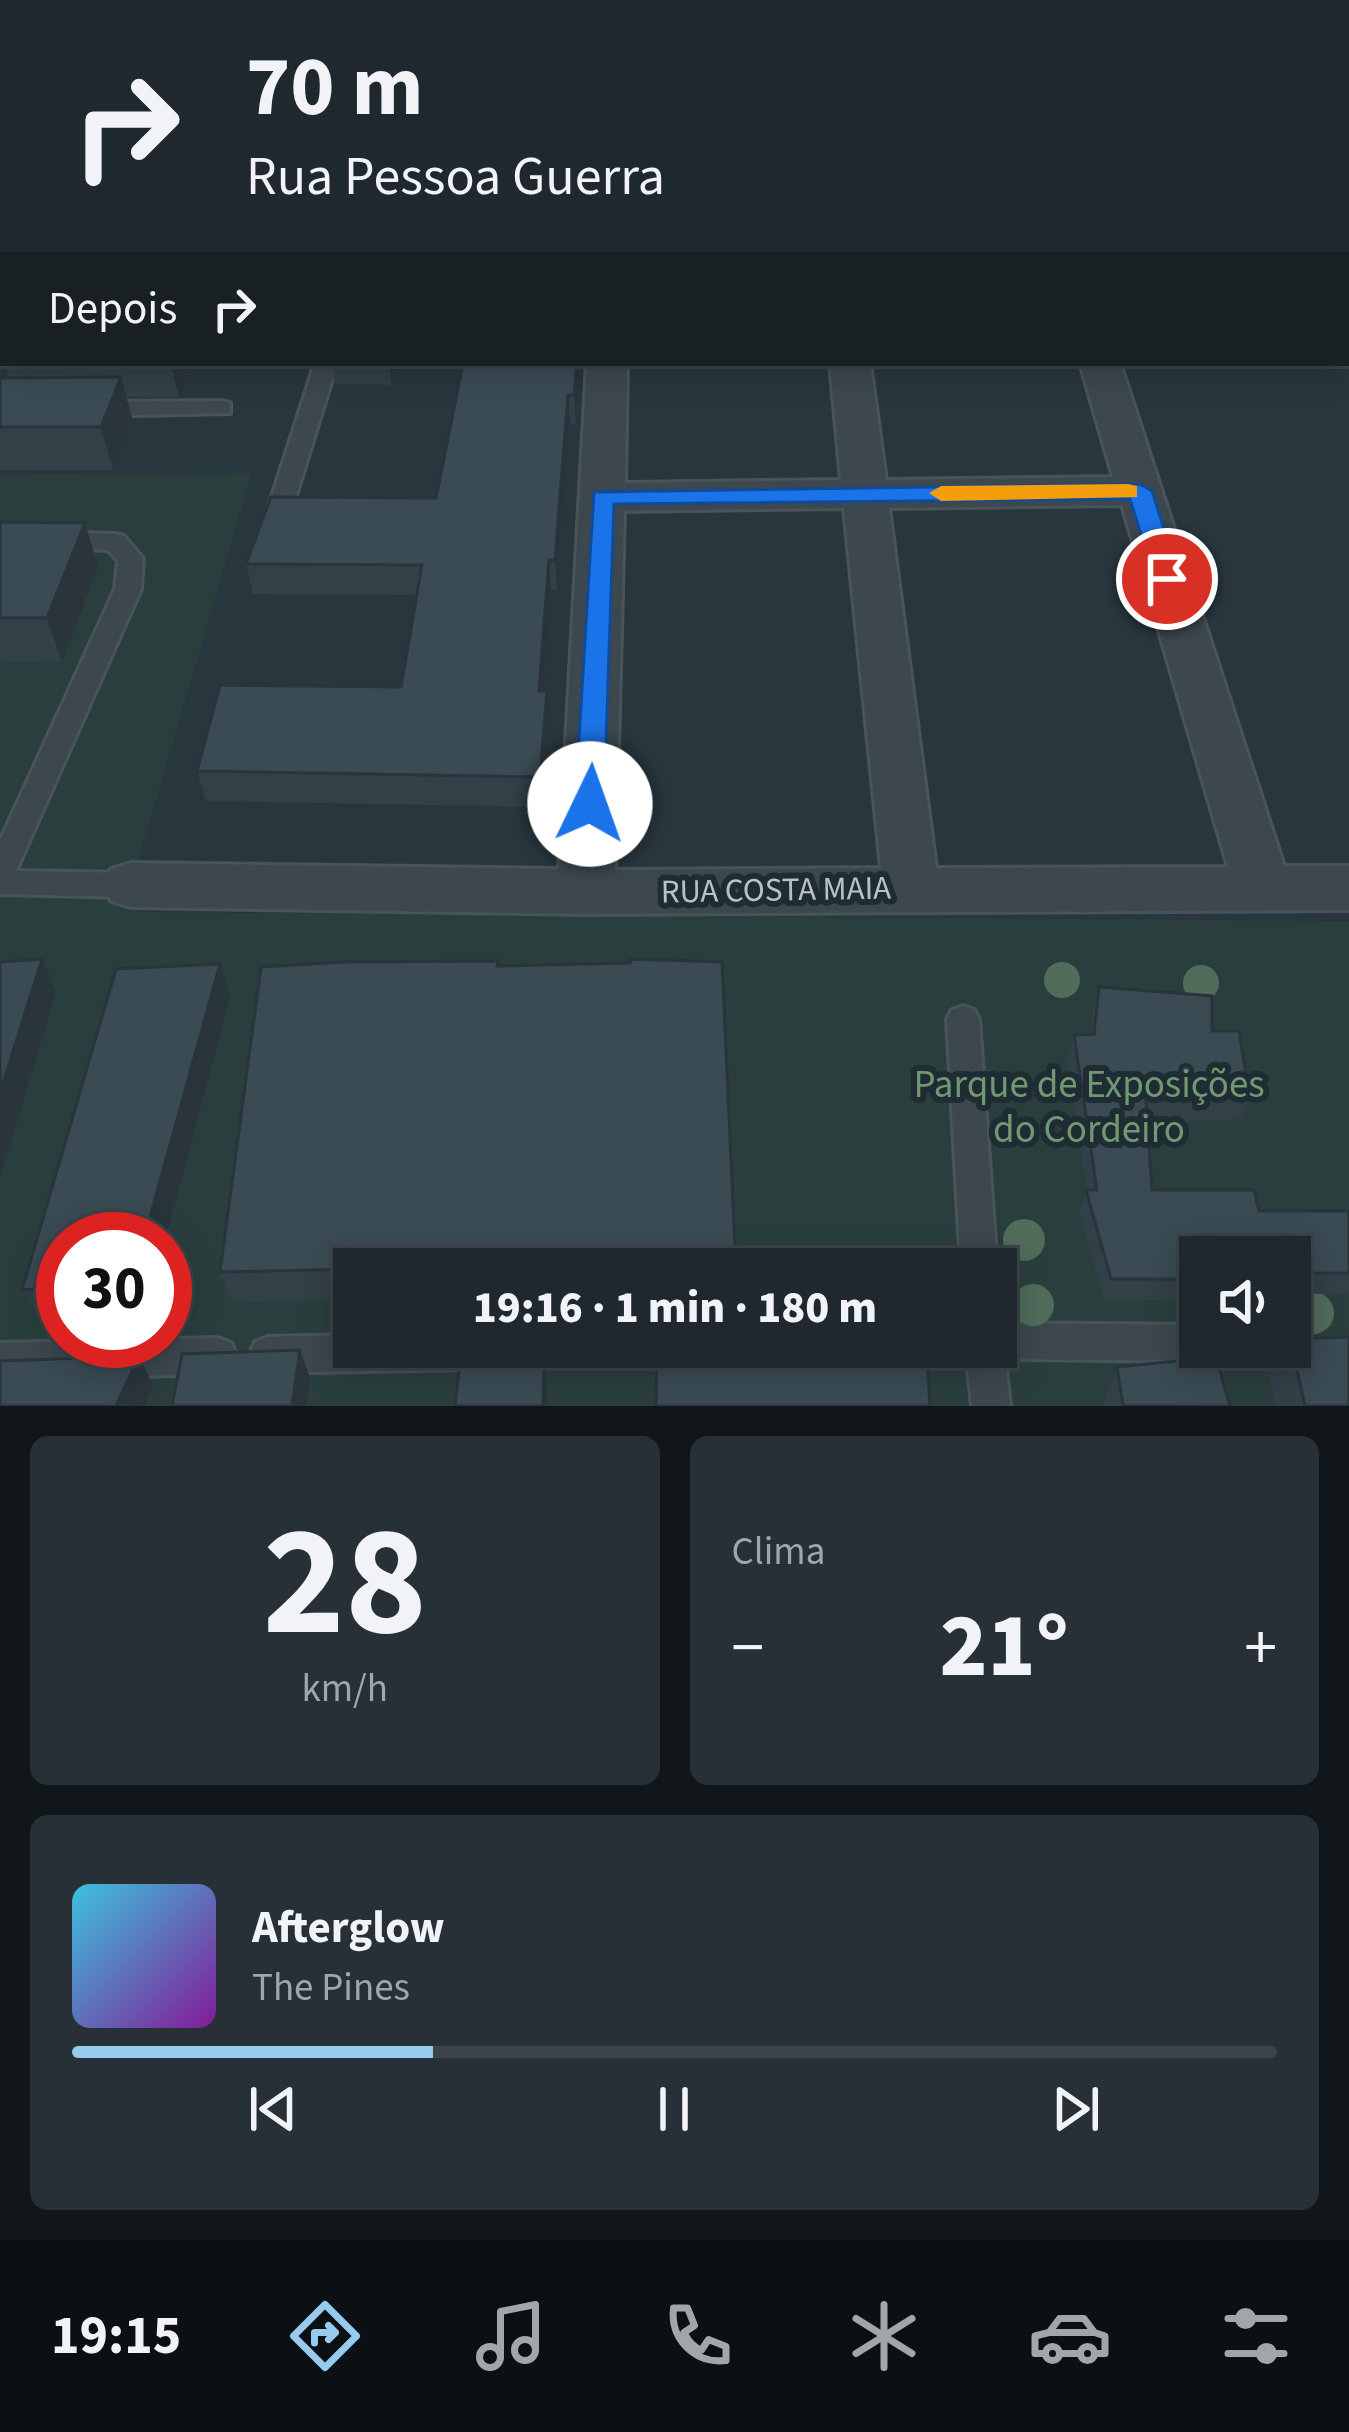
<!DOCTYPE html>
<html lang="pt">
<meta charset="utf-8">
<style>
:root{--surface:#1e282e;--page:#263036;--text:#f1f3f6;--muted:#a1a6aa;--line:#3c444a;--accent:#97caef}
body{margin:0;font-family:"Source Sans 3",sans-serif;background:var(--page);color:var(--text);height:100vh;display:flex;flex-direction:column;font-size:45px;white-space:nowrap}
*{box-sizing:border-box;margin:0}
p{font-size:39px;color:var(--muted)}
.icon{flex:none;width:66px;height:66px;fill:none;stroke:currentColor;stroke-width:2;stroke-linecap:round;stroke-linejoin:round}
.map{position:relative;height:1406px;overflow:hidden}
.panel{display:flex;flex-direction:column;gap:30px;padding:30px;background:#101619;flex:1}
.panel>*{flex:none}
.top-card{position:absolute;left:0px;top:0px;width:1350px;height:366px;box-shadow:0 6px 30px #0003,0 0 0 3px var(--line);background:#1e282e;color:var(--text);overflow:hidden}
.controls{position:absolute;left:1179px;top:1236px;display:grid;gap:24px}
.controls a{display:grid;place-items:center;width:132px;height:132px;border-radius:0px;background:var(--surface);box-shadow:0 6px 30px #0003,0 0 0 3px var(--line);font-size:60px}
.speed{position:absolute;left:36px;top:1212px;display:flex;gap:24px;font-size:60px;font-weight:700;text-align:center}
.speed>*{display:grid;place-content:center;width:156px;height:156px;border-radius:50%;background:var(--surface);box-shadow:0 6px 30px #0003,0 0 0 3px var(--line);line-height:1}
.speed .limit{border:18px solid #d22;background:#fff;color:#111}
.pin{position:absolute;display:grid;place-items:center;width:102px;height:102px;color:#fff;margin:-51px;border:6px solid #fff;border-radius:50%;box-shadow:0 3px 12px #0007}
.me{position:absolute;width:132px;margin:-66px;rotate:3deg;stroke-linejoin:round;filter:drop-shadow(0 0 9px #0008)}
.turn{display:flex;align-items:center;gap:42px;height:252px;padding:0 48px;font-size:54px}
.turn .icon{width:156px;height:156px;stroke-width:2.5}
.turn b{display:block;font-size:84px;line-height:102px}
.then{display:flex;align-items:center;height:114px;padding:0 48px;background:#0003;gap:24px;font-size:45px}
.big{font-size:90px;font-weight:800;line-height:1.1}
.panel .card{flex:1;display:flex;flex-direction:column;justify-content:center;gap:18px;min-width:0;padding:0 42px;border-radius:18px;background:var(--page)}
.panel .dial{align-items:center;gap:0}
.dial b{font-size:156px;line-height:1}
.song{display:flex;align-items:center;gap:36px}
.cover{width:144px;height:144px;border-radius:18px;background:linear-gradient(135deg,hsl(190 70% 55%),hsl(290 70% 35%))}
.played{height:12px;border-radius:6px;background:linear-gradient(90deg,var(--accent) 30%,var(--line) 30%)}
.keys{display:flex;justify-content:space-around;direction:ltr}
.heat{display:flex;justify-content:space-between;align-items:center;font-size:66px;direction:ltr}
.panel .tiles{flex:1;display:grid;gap:30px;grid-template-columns:1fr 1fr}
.card:last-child{grid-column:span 2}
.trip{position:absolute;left:333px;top:1248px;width:684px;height:120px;border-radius:0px;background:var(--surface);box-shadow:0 6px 30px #0003,0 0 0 3px var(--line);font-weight:800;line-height:120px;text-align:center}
.tabs{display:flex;height:192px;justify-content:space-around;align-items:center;background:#0c1012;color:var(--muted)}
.tabs .icon{width:84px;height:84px}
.tabs .on{color:var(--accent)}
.tabs b{font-size:54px;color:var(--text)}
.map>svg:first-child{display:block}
.green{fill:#2a3f3d;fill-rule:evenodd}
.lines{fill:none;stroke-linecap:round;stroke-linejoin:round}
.lane-casing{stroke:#48535a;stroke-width:6}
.street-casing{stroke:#48535a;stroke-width:6}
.secondary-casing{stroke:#48535a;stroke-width:6}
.lane{fill:#3c474e;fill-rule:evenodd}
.street{fill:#3c474e;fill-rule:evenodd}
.secondary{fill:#4a5761;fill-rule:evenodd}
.tree{fill:#506c5b}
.wall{fill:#324048}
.shaded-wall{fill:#29343b}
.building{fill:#3a4b54;stroke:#29343b;stroke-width:3}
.route{fill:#1a73e8;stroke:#114b97;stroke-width:3}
.slow{fill:#f59e0b}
.labels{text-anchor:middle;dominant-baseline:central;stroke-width:12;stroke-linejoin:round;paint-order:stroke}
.street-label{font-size:33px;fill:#b8c2c9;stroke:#202c33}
.near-park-label{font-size:39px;fill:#719872;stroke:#202c33}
</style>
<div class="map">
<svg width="1349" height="1406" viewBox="0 0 1349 1406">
<rect width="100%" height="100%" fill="#28363e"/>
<path class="green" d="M252 473 131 885 141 901 138 912 1349 921V1406H0V475ZM63 1239H165V1341H63ZM1200 1257H1290V1347H1200ZM354 1269H996V1347H354Z"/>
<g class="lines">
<g class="lane-casing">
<path id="lane" d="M0 89H3L0 100Z
M0 121H3V134H0Z
M3 289V302L0 303V290Z
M0 350H3V362H0Z
M315 363H337L291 512 279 520 267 512Z
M222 401 230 403V413L94 416 83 409 94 402Z
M0 530 115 534 124 536 143 559 141 589 16 871 131 873 142 877 146 885 142 893 131 897 0 894V841L115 589 118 561 108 550 0 546Z
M963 1006 974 1010 979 1019 997 1269 996 1271 961 1269 947 1019 952 1010Z
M996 1323 1200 1325V1347H1217L1213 1356 1200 1361 1005 1359 1010 1406H972L966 1347H996Z
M354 1335V1347H684L678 1360 665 1365 268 1373 255 1368 249 1355 255 1342 268 1337Z
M218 1338 231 1343 237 1356 231 1369 218 1374 0 1379V1343Z"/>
</g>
<g class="street-casing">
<path id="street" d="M787 0H817L818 3H788Z
M976 0H1006L1007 3H977Z
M1125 0H1155L1156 3H1126Z
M1252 0H1282L1284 3H1254Z
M1347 138H1349V161H1347Z
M587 363H627L625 483 841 480 830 363H870L886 480 1113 477 1080 363H1120L1284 866H1349V910L586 914 131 907 111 901 103 885 111 869 131 863 559 869ZM1122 505 1228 867 936 868 889 508ZM844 508 881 868 615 870 624 511Z"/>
</g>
<g class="secondary-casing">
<path id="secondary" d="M396 0H436V3H396Z
M0 43H3V67H0Z
M1347 44H1349V68H1347Z"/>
</g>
<use href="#lane" class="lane"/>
<use href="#street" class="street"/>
<use href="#secondary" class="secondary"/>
</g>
<g class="tree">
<circle cx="1062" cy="980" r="18"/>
<circle cx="1201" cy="983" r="18"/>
<circle cx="1024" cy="1240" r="21"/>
<circle cx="1033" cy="1305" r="21"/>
<circle cx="1313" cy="1313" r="21"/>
</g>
<path class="wall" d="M3 148V247H0V154Z
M190 363 179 397H126L132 419 113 470H0V378H9L4 364Z
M332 363H399L392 385 335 384Z
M579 370 576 424H570L557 590H551L544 691H547L549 721 543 807 206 801 197 771 401 687 417 595 253 594 246 564 436 498Z
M0 522 98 566 62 662 0 661Z
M722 962 354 1269V1299L232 1302 220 1272 498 966Z
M220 964 230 997 165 1241V1239H63V1317L39 1319 22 1290Z
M1099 987 1212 1031 1250 1097 1240 1119 1148 1122 1152 1190 1259 1211H1349V1294H1290V1257H1200V1300H1104L1079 1211 1087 1190 1067 1057 1074 1035H1090L1093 1009Z
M1290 1339 1349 1406H1276L1269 1376 1286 1347H1290Z
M1117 1367 1230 1406H1102Z"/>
<path class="shaded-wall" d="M170 363H190L179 397Z
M389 363H399L392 385Z
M577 363H579V370L576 424 574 395Z
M121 377 132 419 113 470 101 427Z
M568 395 570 424 557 590 555 560Z
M85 523 98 566 62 662 47 618Z
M549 560 551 590 542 721 539 691Z
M547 691 549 721 543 807 540 777Z
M42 959 56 992 0 1178V1093Z
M220 964 230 997 165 1241V1239H144Z
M300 1350 310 1378 306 1406H292Z
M139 1356 153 1385 144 1406H116Z
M544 1360 547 1389V1406H543Z"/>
<path class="building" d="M3 148V211H0V154Z
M463 363H577L574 395H568L555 560H549L539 691H547L540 777 197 771 220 685 401 687 422 565 246 564 271 497 436 498Z
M121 377 101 427H0V378Z
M0 522 85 523 47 618H0Z
M42 959 0 1093V962Z
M631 959 722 962 736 1269H354L220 1272 261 967 343 962 498 961 497 966 630 963Z
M220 964 144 1239H63V1286L22 1290 116 969Z
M1099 987 1212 996V1031H1239L1250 1097 1146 1101 1152 1190H1254L1259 1211H1349V1273H1290V1257H1200V1279H1111L1086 1190H1097L1074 1035 1094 1034Z
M1349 1337V1406H1305L1290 1339Z
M750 1349 751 1368 927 1357 930 1406H656L657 1351Z
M300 1350 292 1406H172L182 1354Z
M139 1356 116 1406H0V1361Z
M1216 1357 1230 1406H1123L1117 1367Z
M460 1359 544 1360 543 1406H455Z"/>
<path class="route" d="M1140 484 1152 491 1180 579 1176 585 1167 588 1155 579 1130 499 614 504 604 804 600 812H579L575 804 594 492Z"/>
<path class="slow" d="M1128 484 1137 486V497L941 501 929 493 941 486Z"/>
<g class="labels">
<g class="street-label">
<text transform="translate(776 890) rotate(-1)">RUA COSTA MAIA</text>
</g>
<g class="near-park-label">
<text x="1089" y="1085">Parque de Exposições<tspan x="1089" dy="45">do Cordeiro</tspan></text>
</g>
</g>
</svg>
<div class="controls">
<a><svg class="icon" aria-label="sound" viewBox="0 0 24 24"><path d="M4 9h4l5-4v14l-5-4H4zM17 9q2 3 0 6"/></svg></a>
</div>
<div class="speed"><div class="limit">30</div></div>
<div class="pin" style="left:1167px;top:579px;background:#d93025"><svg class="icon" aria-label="arrive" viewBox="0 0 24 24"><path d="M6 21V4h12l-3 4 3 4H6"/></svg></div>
<svg class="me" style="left:590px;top:804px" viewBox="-20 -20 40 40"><circle r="19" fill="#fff"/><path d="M0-13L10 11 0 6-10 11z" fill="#1a73e8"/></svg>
<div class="trip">19:16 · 1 min · 180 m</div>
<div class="top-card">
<div class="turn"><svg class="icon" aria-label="right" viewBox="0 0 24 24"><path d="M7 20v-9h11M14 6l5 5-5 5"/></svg><div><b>70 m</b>Rua Pessoa Guerra</div></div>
<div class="then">Depois<svg class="icon" aria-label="right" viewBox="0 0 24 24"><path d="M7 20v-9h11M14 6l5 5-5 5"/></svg></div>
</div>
</div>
<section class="panel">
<div class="tiles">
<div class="card dial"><b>28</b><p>km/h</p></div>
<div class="card"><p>Clima</p>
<div class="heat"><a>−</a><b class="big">21°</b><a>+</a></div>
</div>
<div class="card">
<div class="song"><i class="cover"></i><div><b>Afterglow</b><p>The Pines</p></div></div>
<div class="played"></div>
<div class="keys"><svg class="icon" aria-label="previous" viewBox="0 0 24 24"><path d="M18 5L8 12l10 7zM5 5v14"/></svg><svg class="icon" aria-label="pause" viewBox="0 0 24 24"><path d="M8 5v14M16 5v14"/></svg><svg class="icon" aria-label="next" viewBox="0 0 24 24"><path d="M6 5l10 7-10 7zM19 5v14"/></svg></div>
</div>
</div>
</section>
<nav class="tabs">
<b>19:15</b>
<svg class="icon on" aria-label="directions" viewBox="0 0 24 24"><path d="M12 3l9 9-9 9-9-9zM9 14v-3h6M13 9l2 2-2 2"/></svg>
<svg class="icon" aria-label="music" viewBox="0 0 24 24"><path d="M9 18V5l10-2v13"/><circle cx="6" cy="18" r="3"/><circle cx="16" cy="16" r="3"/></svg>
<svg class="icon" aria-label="phone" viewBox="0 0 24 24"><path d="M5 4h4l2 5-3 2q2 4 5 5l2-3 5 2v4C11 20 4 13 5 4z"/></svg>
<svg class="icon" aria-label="climate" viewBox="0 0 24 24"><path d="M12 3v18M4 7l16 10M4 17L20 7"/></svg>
<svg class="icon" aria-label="car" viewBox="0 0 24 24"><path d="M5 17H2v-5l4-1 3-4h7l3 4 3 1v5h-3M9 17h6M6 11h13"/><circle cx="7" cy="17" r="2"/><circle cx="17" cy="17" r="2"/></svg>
<svg class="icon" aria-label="filters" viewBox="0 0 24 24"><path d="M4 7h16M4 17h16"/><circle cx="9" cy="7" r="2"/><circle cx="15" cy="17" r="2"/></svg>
</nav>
